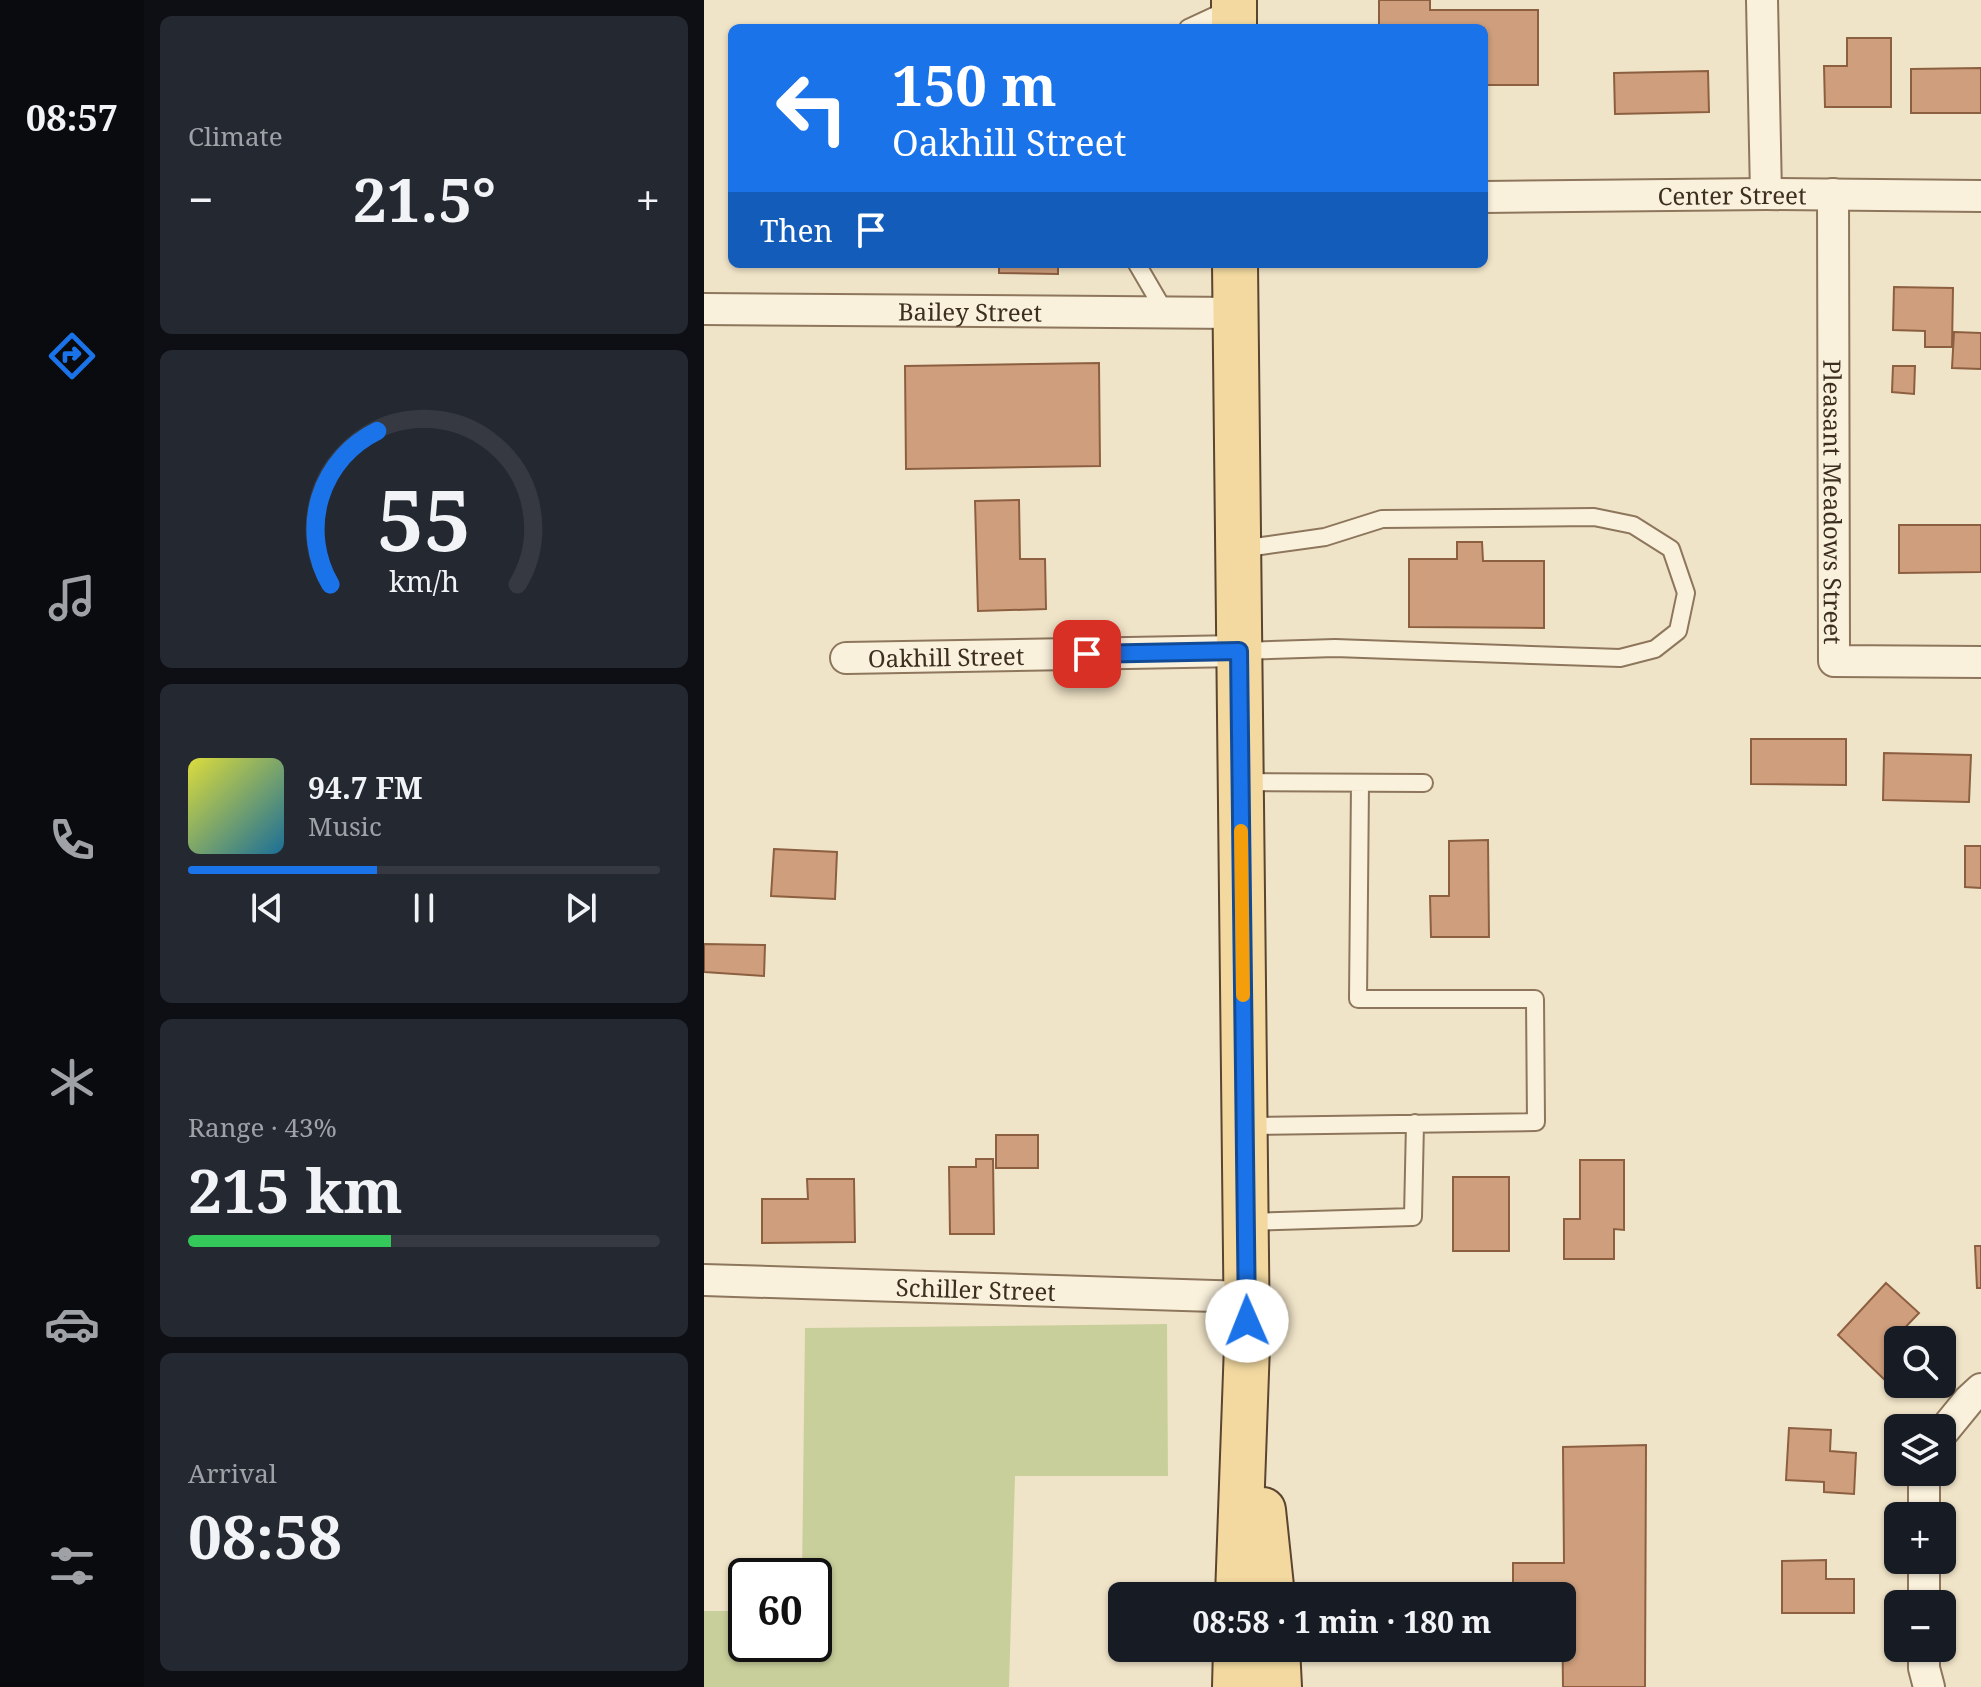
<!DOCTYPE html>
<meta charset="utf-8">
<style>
:root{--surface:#171b24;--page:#242831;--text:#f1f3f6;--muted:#9ea1a6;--line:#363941;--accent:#1a73e8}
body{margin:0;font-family:"Noto Serif",serif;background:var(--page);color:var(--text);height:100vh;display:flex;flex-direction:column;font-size:30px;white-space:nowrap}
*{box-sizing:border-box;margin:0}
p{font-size:26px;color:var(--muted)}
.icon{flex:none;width:44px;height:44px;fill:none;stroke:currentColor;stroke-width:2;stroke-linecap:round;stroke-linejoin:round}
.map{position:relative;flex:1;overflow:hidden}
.side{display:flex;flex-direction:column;gap:16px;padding:16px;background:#0d0f14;width:560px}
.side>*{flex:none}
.banner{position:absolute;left:24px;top:24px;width:760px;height:244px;border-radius:12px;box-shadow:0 2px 6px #0004;background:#1a73e8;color:#fff;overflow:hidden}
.controls{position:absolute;left:1180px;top:1326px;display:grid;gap:16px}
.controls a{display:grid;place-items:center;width:72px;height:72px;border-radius:12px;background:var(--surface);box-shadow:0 2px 6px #0004;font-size:40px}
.speed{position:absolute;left:24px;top:1558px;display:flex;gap:16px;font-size:40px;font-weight:700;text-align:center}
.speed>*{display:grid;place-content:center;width:104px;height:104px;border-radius:50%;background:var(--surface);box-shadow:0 2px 6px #0004;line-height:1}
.speed .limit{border:4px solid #111;border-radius:12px;background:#fff;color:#111}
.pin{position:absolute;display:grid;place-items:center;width:68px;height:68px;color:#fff;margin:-34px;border-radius:16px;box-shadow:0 4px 12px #0006}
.me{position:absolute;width:88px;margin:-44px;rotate:359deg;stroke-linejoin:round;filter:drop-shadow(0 0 6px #0008)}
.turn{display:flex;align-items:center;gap:28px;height:168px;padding:0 32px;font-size:36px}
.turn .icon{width:104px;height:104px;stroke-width:2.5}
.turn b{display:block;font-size:56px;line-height:68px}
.then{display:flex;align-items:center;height:76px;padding:0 32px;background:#0003;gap:16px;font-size:30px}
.big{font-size:60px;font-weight:700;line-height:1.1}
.side .card{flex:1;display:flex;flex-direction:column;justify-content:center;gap:12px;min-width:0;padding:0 28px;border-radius:12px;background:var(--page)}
.side .dial{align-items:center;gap:0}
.dial svg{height:208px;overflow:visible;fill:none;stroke:var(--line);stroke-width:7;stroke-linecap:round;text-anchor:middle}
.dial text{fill:var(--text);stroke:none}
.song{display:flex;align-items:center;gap:24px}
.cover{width:96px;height:96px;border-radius:12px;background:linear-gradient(135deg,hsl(60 70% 55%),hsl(200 70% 35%))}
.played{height:8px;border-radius:4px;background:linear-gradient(90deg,var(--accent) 40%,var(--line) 40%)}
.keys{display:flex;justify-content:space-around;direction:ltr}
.heat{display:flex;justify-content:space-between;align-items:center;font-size:44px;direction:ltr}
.charge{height:12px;border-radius:6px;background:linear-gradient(90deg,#34c759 43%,var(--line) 0)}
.trip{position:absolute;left:404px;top:1582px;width:468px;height:80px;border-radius:12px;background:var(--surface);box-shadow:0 2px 6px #0004;font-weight:700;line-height:80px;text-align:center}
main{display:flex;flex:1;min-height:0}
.dock{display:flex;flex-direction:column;width:144px;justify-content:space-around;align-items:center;background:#090b0e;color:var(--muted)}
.dock .icon{width:56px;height:56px}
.dock .active{color:var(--accent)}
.dock b{font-size:36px;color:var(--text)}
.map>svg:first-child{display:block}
.green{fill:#c9cf9b}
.building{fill:#cf9f7d;stroke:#8d5f41;stroke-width:2}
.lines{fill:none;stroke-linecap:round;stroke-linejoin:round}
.lane-casing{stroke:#8d765c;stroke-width:20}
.street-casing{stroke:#8d765c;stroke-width:34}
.primary-casing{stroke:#5b4430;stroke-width:48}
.lane{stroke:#faf1dc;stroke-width:16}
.street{stroke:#faf1dc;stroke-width:30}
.primary{stroke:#f3d9a0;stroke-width:44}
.route-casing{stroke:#114b97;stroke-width:20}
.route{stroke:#1a73e8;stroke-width:14}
.slow{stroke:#f59e0b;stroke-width:14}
.labels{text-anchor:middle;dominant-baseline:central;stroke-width:7;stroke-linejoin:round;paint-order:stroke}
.street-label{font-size:24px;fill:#3d2e20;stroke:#f7eed8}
</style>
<main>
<nav class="dock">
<b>08:57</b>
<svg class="icon active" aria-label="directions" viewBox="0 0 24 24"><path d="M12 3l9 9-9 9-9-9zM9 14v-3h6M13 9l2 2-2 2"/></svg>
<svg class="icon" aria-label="music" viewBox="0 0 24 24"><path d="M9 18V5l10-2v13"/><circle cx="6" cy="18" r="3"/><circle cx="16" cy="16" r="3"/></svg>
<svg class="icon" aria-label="phone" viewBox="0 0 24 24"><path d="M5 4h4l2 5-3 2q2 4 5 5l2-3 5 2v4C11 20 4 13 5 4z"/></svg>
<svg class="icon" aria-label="climate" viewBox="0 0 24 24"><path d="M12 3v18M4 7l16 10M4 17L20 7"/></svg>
<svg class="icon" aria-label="car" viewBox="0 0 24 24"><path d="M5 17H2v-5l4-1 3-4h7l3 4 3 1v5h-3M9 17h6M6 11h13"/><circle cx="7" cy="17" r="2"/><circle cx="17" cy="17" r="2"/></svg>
<svg class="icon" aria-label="filters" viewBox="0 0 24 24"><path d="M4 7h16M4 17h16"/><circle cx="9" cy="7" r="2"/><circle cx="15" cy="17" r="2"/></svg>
</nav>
<section class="side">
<div class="card"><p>Climate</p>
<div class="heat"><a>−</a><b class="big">21.5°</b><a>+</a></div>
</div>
<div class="card dial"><svg viewBox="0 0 100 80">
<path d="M14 69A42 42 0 1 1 86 69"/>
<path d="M14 69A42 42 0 0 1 32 10" stroke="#1a73e8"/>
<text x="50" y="56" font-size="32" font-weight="700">55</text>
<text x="50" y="72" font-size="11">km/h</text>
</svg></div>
<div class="card">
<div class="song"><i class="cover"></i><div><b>94.7 FM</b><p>Music</p></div></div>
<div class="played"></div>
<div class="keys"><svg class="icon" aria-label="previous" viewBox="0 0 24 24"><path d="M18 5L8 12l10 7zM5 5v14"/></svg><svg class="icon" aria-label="pause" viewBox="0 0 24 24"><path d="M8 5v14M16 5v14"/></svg><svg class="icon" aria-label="next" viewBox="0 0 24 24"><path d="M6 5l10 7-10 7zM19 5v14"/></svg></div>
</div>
<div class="card"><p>Range · 43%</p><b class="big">215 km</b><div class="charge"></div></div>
<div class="card"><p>Arrival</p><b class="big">08:58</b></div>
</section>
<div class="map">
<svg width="1277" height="1687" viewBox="0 0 1277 1687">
<rect width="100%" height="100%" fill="#f0e4c8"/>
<path class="green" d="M463 1324 464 1476H311L305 1687H0V1611H42V1644H110V1576H98L101 1328Z"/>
<path class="building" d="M675 0H726V10H834V85H780V28H675Z
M1143 38H1187V107H1121L1120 66H1143Z
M1277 68V113H1207V69Z
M1004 71 1005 112 911 114 910 73Z
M295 264H354V274L295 273Z
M1190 287 1249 288 1248 347H1221V331L1189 330Z
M1250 332 1277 333V369L1248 368Z
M395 363 396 466 202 469 201 366Z
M1189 366H1211L1210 394 1188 392Z
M315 500 316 559H341L342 609 274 611 271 501Z
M1195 525H1277V572L1195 573Z
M753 542H778L779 561H840V628L705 627V559H753Z
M1047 739H1142V785L1047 784Z
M1180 753 1267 755 1265 802 1179 800Z
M784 840 785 937H727L726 896H745V841Z
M1261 846H1277V888L1261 887Z
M70 849 133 852 131 899 67 896Z
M0 944 61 945 60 976 0 972Z
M292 1135H334V1168H292Z
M272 1159H289L290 1234H246L245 1167H272Z
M876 1160H920V1230L910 1229V1259H860V1219H876Z
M749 1177H805V1251H749Z
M103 1179H150L151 1242 58 1243V1199H104Z
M1271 1246H1277V1288H1273Z
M1182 1283 1215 1313 1189 1340 1194 1345V1371L1184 1383 1134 1335Z
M1085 1428 1127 1430 1126 1451 1152 1453 1150 1494 1120 1492V1482L1082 1480Z
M942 1445 941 1687H859L858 1596H809V1563H860L859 1447Z
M1122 1560V1579H1150V1613H1078V1561Z"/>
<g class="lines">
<g class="lane-casing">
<path id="lane" d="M484 28 525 9
M433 264 461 312
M536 549 621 537 678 519 890 517 929 525 967 549 982 593 974 631 951 649 916 658 631 648 536 651
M538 782 720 783
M542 1126 832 1122 831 999H654L656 783
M544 1222 709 1217 711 1123"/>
</g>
<g class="street-casing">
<g id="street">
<path d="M1058 0 1062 194"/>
<path id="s1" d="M1129 194 1130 661 1277 662"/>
<path id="s2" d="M780 197 1062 194 1277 196"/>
<path id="s3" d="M0 309 533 313"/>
<path id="s4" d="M142 658 535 651"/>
<path id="s5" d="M0 1280 542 1297"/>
<path d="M1238 1433 1265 1400 1277 1389"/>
<path d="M1220 1516V1484L1223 1472"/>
<path d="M1220 1560V1604"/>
<path d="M1220 1648V1668L1225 1687"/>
</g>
</g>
<g class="primary-casing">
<path id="primary" d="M530 0V28
M531 264 543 1345 534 1596
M559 1510 568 1596
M573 1648 575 1687
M531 1687 532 1648"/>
</g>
<use href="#lane" class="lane"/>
<use href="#street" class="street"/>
<use href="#primary" class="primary"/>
</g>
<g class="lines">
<g class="route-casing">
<path id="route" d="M383 654 535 651 543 1321"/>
</g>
<use href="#route" class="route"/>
<path class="slow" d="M537 831 539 995"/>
</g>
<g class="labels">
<g class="street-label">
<text stroke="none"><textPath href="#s2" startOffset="248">Center Street</textPath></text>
<text stroke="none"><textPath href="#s3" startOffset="266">Bailey Street</textPath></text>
<text stroke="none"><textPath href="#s1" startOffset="308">Pleasant Meadows Street</textPath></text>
<text stroke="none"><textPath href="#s4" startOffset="100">Oakhill Street</textPath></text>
<text stroke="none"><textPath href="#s5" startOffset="272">Schiller Street</textPath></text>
</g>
</g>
</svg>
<div class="controls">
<a><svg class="icon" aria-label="search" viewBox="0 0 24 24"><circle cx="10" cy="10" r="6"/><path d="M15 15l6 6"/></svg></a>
<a><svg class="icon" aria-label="layers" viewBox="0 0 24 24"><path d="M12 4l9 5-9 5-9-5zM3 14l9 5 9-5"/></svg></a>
<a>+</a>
<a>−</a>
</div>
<div class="speed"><div class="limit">60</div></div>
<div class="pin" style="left:383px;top:654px;background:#d93025"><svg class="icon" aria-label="arrive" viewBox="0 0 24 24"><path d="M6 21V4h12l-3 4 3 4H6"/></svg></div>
<svg class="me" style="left:543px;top:1321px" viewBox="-20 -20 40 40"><circle r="19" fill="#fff"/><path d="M0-13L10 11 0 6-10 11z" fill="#1a73e8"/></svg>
<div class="trip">08:58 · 1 min · 180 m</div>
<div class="banner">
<div class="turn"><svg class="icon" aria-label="left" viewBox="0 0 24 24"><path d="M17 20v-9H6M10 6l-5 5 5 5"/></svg><div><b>150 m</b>Oakhill Street</div></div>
<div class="then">Then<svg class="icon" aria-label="arrive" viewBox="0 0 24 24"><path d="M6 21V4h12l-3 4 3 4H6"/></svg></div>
</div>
</div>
</main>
